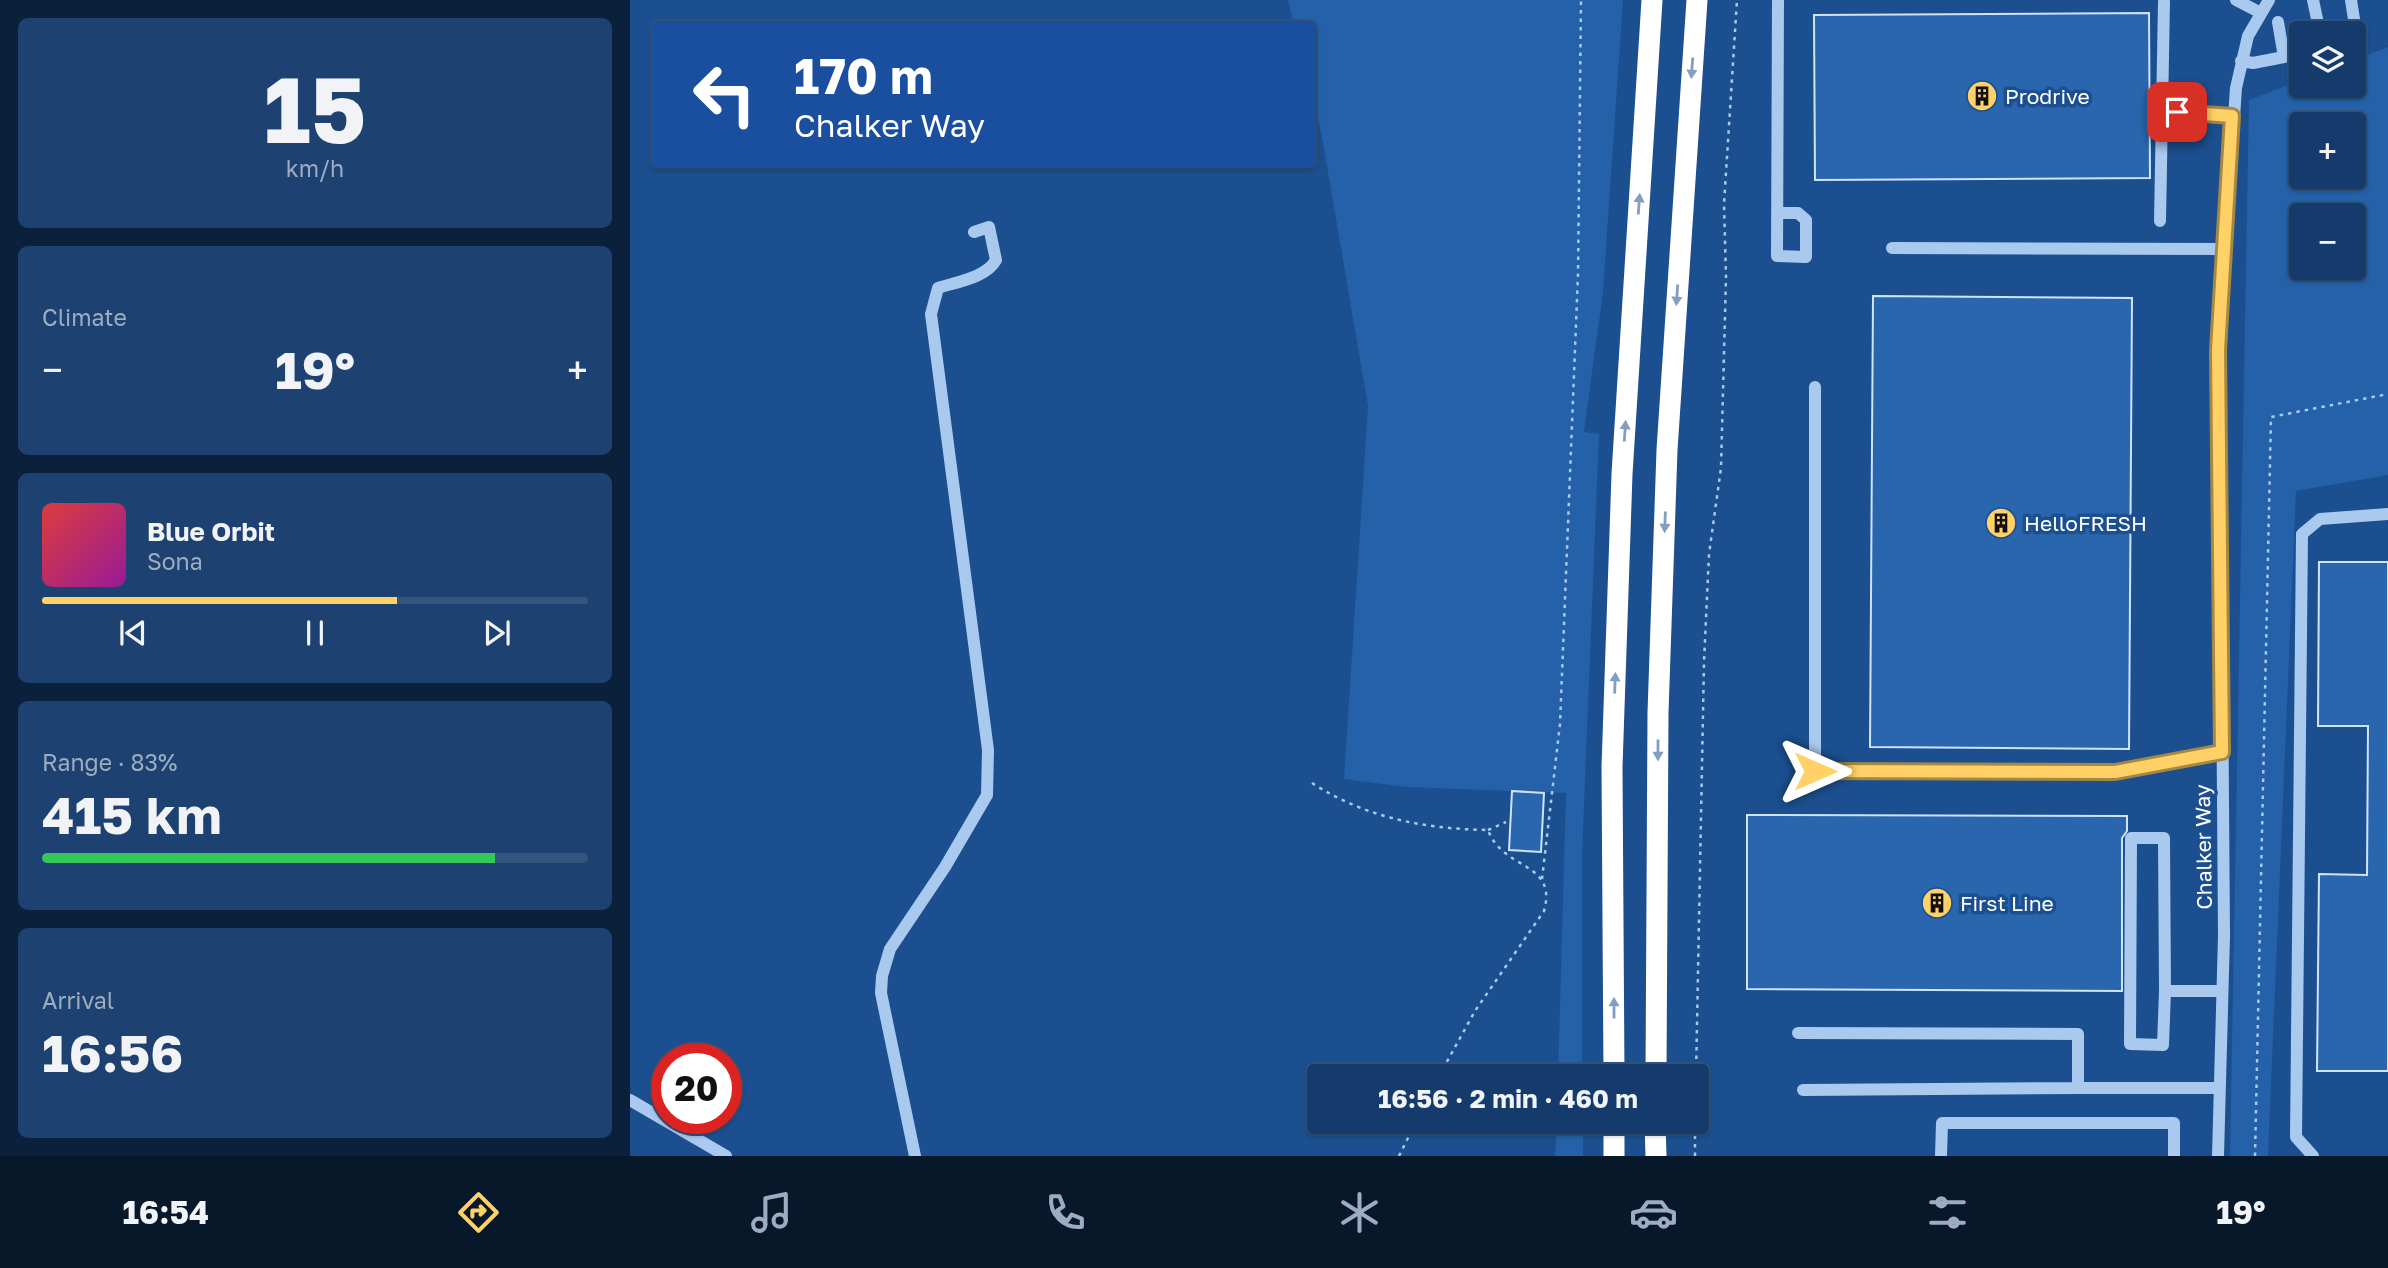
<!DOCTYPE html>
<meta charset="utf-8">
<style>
:root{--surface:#143b6b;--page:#1d4271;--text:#f1f3f6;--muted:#9dadc1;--line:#33557e;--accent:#ffd166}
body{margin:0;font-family:"Golos Text",sans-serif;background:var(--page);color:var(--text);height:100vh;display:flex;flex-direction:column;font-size:26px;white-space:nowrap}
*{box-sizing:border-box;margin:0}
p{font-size:23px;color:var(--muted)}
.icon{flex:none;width:38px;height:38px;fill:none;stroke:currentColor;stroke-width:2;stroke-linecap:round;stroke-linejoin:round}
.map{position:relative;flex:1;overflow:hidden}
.panel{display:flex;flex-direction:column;gap:18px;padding:18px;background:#0b203b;width:630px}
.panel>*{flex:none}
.top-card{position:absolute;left:21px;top:21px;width:665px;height:147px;border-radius:7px;box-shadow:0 2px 5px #0004,0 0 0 2px var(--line);background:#1a4fa0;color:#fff;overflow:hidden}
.fabs{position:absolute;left:1659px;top:21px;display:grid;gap:14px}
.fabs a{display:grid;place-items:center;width:77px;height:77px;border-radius:7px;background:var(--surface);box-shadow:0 2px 5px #0004,0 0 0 2px var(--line);font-size:35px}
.speed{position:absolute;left:21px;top:1043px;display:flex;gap:14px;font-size:35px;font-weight:700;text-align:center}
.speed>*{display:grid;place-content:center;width:91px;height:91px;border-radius:50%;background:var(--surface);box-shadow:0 2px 5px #0004,0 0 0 2px var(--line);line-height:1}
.speed .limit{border:10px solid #d22;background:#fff;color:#111}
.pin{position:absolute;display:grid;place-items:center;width:60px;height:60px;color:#fff;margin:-30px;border-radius:14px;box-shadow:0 4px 10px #0006}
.me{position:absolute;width:77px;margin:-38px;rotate:90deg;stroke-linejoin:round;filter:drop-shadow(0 0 5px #0008)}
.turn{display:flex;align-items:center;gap:24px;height:147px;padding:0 28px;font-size:32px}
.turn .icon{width:91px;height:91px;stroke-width:2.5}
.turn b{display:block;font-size:49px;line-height:60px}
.big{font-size:52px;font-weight:700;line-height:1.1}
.panel .widget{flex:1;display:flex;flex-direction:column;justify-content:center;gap:10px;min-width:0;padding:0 24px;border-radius:10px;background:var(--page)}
.panel .dial{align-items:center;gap:0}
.dial b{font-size:91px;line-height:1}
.song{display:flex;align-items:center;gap:21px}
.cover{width:84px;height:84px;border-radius:10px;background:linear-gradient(135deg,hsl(0 70% 55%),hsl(300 70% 35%))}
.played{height:7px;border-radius:4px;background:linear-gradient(90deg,var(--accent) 65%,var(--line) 65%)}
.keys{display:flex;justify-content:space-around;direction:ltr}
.heat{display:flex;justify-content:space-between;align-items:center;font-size:38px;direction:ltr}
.charge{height:10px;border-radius:5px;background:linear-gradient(90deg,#34c759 83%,var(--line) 0)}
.trip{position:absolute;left:677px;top:1064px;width:402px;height:70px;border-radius:7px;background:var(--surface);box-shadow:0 2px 5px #0004,0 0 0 2px var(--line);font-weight:700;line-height:70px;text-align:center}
.menu{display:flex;height:112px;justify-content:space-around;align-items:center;background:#08182b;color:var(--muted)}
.menu .icon{width:49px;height:49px}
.menu .selected{color:var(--accent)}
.menu b{font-size:32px;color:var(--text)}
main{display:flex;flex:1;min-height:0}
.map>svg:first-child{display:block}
.green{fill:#2461a8;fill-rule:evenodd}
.building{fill:#2a66ad;stroke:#cfe3fa;stroke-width:2}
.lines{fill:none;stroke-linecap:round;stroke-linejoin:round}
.path{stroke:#a9c9ee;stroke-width:2.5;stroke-dasharray:3.5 5;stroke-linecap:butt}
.minor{stroke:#a9c9ee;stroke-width:12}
.highway{stroke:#fff;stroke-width:21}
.oneway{fill:#829ec1}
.route-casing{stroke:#a68842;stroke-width:18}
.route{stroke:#ffd166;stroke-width:12}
.labels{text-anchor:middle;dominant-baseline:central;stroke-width:7;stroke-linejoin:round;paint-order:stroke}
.poi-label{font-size:21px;fill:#fff;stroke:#1b4f8f;text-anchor:start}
.street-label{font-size:21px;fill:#fff;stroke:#1b4f8f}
</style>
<main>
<section class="panel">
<div class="widget dial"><b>15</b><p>km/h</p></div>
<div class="widget"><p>Climate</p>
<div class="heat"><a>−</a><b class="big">19°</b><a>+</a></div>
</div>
<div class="widget">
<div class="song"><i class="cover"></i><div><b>Blue Orbit</b><p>Sona</p></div></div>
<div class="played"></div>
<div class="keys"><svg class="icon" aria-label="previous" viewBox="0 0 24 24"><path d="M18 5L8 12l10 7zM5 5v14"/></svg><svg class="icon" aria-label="pause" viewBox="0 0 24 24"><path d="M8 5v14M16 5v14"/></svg><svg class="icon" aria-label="next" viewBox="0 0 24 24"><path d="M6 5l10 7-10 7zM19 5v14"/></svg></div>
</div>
<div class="widget"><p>Range · 83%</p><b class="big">415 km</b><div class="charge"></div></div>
<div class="widget"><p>Arrival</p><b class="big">16:56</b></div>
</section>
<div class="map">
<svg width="1758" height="1156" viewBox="0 0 1758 1156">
<rect width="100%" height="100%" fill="#1b4f8f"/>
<path class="green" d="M658 0H993L973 292 954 432 969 434 952 855V1076H928L936 793 776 787 714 779 738 406 692 137 683 98 682 24H664Z
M1758 47V475L1666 491 1638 1156H1600L1619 100 1671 80V86H1724V60ZM1724 124V177H1671V124ZM1724 215V268H1671V215Z
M927 1122H953V1156H925Z"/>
<path class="building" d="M1519 13 1520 178 1185 180 1184 15Z
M1243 296 1502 298 1499 749 1240 747Z
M1689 562H1758V1071H1687L1689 874 1737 875 1738 726H1688Z
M882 791 914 793 911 852 879 850Z
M1117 815 1497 816V831L1492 838V991L1117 989Z"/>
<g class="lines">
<path class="path" d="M682 783C736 818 795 829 858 830 873 871 928 861 914 911L845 1011 809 1076
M858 830 876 822
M912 879 930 724 948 274 951 0
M1066 1076 1074 662 1079 554 1091 468 1096 277 1094 204 1107 0
M769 1156 786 1122
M1065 1156V1122
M1625 1156 1641 417 1758 394"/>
<path class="minor" d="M1606 0 1631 13
M1683 0 1690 33
M1721 0 1726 32 1723 33
M1654 57 1671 52
M1611 61 1623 63 1654 57 1648 22
M1532 111 1602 116
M1148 213H1168L1176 220V257L1147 256 1148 0
M1530 221 1534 2
M1262 248 1595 249
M1185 387V771L1485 772 1592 752
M1535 991 1534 838H1501L1500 1044 1533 1045 1535 991H1591
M1168 1033 1448 1034V1088H1589
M1173 1090 1448 1088
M0 1100 96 1156
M285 1156 251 993 252 976 260 949 315 867 357 795 358 750 301 314 308 288C326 282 356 278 366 260L359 227 344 232
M1311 1156 1312 1123H1544V1156
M1588 1156 1594 936 1592 665 1587 529 1588 350 1606 88 1618 36 1639 0
M1683 1156 1666 1137 1672 534 1690 519 1758 514"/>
<path class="highway" d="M984 1076 982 767 992 474 1022 0
M1026 1076 1028 713 1037 450 1067 0
M984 1122V1156
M1025 1122 1026 1156"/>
</g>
<defs><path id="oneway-solid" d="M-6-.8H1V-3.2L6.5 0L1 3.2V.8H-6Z" transform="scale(1.75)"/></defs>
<g class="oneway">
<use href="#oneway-solid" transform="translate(1062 68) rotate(94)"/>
<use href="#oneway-solid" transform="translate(1009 204) rotate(-86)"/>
<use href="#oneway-solid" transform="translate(1047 295) rotate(94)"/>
<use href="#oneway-solid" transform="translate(995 431) rotate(-86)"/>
<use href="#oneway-solid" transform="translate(1035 522) rotate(92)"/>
<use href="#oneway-solid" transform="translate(985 683) rotate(-88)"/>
<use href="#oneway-solid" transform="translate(1028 750) rotate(90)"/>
<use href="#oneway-solid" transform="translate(984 1008) rotate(-90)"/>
</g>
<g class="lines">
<g class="route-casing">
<path id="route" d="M1185 771 1485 772 1592 752 1588 350 1602 116 1547 112"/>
</g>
<use href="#route" class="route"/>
</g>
<defs>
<g id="building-disc" transform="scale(1.575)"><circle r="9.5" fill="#ffd166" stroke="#1b4f8f"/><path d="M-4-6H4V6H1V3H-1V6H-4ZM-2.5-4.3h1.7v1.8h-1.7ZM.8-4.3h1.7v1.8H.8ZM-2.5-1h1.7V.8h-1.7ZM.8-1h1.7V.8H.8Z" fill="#111"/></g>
</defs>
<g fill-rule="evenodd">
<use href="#building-disc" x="1352" y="96"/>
<use href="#building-disc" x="1371" y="523"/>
<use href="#building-disc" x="1307" y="903"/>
</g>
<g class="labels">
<g class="poi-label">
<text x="1375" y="96">Prodrive</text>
<text x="1394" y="523">HelloFRESH</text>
<text x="1330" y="903">First Line</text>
</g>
<g class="street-label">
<text transform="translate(1573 847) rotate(-91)">Chalker Way</text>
</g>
</g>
</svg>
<div class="fabs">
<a><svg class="icon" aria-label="layers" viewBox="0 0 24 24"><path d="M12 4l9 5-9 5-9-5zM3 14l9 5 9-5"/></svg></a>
<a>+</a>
<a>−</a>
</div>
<div class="speed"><div class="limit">20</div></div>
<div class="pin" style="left:1547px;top:112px;background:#d93025"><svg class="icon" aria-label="arrive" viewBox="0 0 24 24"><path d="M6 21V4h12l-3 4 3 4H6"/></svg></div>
<svg class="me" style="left:1185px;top:771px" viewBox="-20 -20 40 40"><path d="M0-17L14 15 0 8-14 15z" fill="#ffd166" stroke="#fff" stroke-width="4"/></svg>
<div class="trip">16:56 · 2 min · 460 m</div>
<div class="top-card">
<div class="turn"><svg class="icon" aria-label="left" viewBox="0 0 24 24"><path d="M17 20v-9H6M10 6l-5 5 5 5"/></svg><div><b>170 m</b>Chalker Way</div></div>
</div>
</div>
</main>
<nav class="menu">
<b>16:54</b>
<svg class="icon selected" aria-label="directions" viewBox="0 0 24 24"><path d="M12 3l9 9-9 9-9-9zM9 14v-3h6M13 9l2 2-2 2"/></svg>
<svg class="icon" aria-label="music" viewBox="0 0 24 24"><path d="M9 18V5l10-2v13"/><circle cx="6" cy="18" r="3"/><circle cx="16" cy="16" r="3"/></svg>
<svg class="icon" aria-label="phone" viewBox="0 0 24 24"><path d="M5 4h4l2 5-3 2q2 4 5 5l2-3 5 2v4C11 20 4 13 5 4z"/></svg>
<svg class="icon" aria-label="climate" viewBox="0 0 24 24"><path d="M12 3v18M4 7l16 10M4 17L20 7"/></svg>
<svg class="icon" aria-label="car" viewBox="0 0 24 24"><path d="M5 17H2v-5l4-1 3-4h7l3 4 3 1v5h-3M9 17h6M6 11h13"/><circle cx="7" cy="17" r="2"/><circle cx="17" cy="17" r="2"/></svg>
<svg class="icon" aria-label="filters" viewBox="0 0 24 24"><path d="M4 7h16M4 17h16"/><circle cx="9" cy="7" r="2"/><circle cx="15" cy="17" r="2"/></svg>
<b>19°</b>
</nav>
